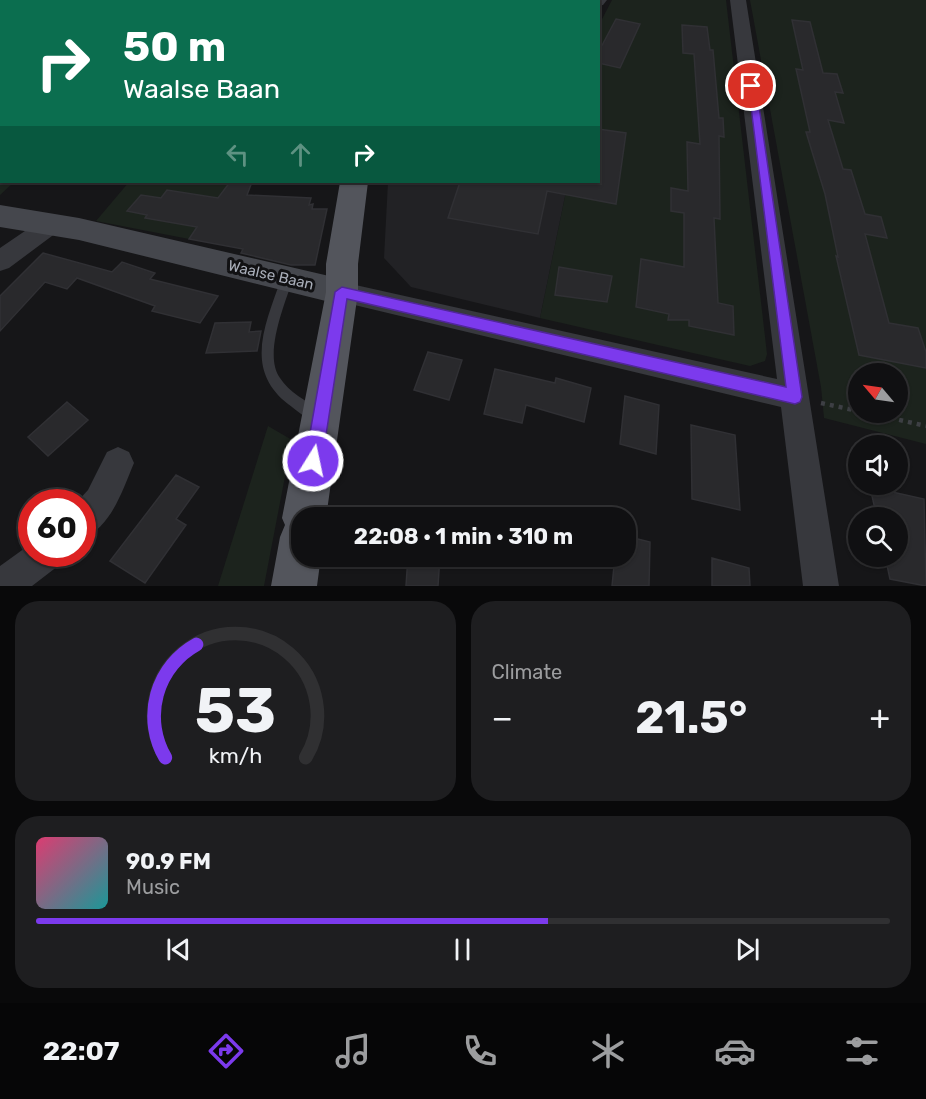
<!DOCTYPE html>
<meta charset="utf-8">
<style>
:root{--surface:#101012;--page:#1e1e20;--text:#f1f3f6;--muted:#9c9d9f;--line:#303032;--accent:#7c3aed}
body{margin:0;font-family:Rubik,sans-serif;background:var(--page);color:var(--text);height:100vh;display:flex;flex-direction:column;font-size:22px;white-space:nowrap}
*{box-sizing:border-box;margin:0}
p{font-size:20px;color:var(--muted)}
.icon{flex:none;width:33px;height:33px;fill:none;stroke:currentColor;stroke-width:2;stroke-linecap:round;stroke-linejoin:round}
.map{position:relative;height:586px;overflow:hidden}
.sheet{display:flex;flex-direction:column;gap:15px;padding:15px;background:#09090a;flex:1}
.sheet>*{flex:none}
.guide{position:absolute;left:0px;top:0px;width:600px;height:183px;box-shadow:0 2px 4px #0004,0 0 0 2px var(--line);background:#0b6e4f;color:#fff;overflow:hidden}
.needle{width:39px;rotate:299deg}
.controls{position:absolute;left:848px;top:363px;display:grid;gap:12px}
.controls a{display:grid;place-items:center;width:60px;height:60px;border-radius:50%;background:var(--surface);box-shadow:0 2px 4px #0004,0 0 0 2px var(--line);font-size:30px}
.speed{position:absolute;left:18px;top:489px;display:flex;gap:12px;font-size:30px;font-weight:700;text-align:center}
.speed>*{display:grid;place-content:center;width:78px;height:78px;border-radius:50%;background:var(--surface);box-shadow:0 2px 4px #0004,0 0 0 2px var(--line);line-height:1}
.speed .limit{border:9px solid #d22;background:#fff;color:#111}
.pin{position:absolute;display:grid;place-items:center;width:51px;height:51px;color:#fff;margin:-26px;border:3px solid #fff;border-radius:50%;box-shadow:0 2px 6px #0007}
.me{position:absolute;width:66px;margin:-33px;rotate:10deg;stroke-linejoin:round;filter:drop-shadow(0 0 4px #0008)}
.turn{display:flex;align-items:center;gap:21px;height:126px;padding:0 24px;font-size:27px}
.turn .icon{width:78px;height:78px;stroke-width:2.5}
.turn b{display:block;font-size:42px;line-height:51px}
.lanes{display:flex;align-items:center;height:57px;padding:0 24px;background:#0003;justify-content:center;gap:30px;direction:ltr}
.lanes .off{opacity:.35}
.big{font-size:45px;font-weight:700;line-height:1.1}
.sheet .card{flex:1;display:flex;flex-direction:column;justify-content:center;gap:9px;min-width:0;padding:0 21px;border-radius:24px;background:var(--page)}
.sheet .dial{align-items:center;gap:0}
.dial svg{height:156px;overflow:visible;fill:none;stroke:var(--line);stroke-width:7;stroke-linecap:round;text-anchor:middle}
.dial text{fill:var(--text);stroke:none}
.song{display:flex;align-items:center;gap:18px}
.cover{width:72px;height:72px;border-radius:9px;background:linear-gradient(135deg,hsl(340 70% 55%),hsl(180 70% 35%))}
.played{height:6px;border-radius:3px;background:linear-gradient(90deg,var(--accent) 60%,var(--line) 60%)}
.keys{display:flex;justify-content:space-around;direction:ltr}
.heat{display:flex;justify-content:space-between;align-items:center;font-size:33px;direction:ltr}
.sheet .tiles{flex:1;display:grid;gap:15px;grid-template-columns:1fr 1fr}
.card:last-child{grid-column:span 2}
.trip{position:absolute;left:291px;top:507px;width:345px;height:60px;border-radius:24px;background:var(--surface);box-shadow:0 2px 4px #0004,0 0 0 2px var(--line);font-weight:700;line-height:60px;text-align:center}
.menu{display:flex;height:96px;justify-content:space-around;align-items:center;background:#060607;color:var(--muted)}
.menu .icon{width:42px;height:42px}
.menu .on{color:var(--accent)}
.menu b{font-size:27px;color:var(--text)}
.map>svg:first-child{display:block}
.built{fill:#222225}
.green{fill:#1c231d;fill-rule:evenodd}
.building{fill:#29292c;stroke:#303034;stroke-width:1.5}
.lines{fill:none;stroke-linecap:round;stroke-linejoin:round}
.path{stroke:#3d3f44;stroke-width:4.5;stroke-dasharray:4 5;stroke-linecap:butt}
.lane{fill:#37383d;fill-rule:evenodd}
.street{fill:#37383d;fill-rule:evenodd}
.secondary{fill:#45474d;fill-rule:evenodd}
.primary{fill:#53555c;fill-rule:evenodd}
.route{fill:#7c3aed;stroke:#51269a;stroke-width:1.5}
.labels{text-anchor:middle;dominant-baseline:central;stroke-width:6;stroke-linejoin:round;paint-order:stroke}
.street-label{font-size:15px;fill:#a8adb8;stroke:#111113}
</style>
<div class="map">
<svg width="926" height="586" viewBox="0 0 926 586">
<rect width="100%" height="100%" fill="#161618"/>
<path class="built" d="M388 182H568L540 318 411 287 384 258Z"/>
<path class="green" d="M0 0H200L2 2V182H14L0 195Z
M612 0H726L767 354 765 361 750 366 540 318 568 182H598L599 25Z
M750 0H926V444L824 418 821 387ZM858 374H897V412H858Z
M129 182H230L189 239 96 221Z
M268 426 292 440 264 586H218Z"/>
<path class="building" d="M616 19 640 24 620 68 598 63V53Z
M792 20 810 22 823 73 837 74 843 93 835 92 844 123 828 120 843 169 851 170 865 214 881 217 887 238 865 234 889 323 918 328 926 352V368L859 355 836 256 838 257 825 194 806 132H810L796 69 803 70Z
M682 25 707 27 710 50H713L719 118H723L724 137 719 136 720 219 714 218 718 303 733 306 734 335 689 326V320H668L669 314 636 307 641 259 684 267V213L671 211V188L688 191 687 142 700 144 694 54 683 53Z
M598 129 626 133 616 204 547 191 538 234 448 218 460 182H598Z
M230 182H252L247 195 311 198 309 205 313 204 312 209H327L315 265H291L241 253 243 249 189 239 197 227 145 218 147 215 127 211 141 195 161 198 167 190 218 198Z
M43 253 112 272 122 262 155 273 150 279 218 296 200 323 152 311 155 306 77 278 67 289 45 282 0 331V296Z
M559 267 612 276 607 302 555 295Z
M251 322 249 332 261 331 257 351 206 353 215 323Z
M428 352 462 360 449 400 414 390Z
M495 369 555 383 556 378 591 388 584 422 526 405 522 423 484 414Z
M625 396 659 405 656 454 620 444Z
M67 402 88 420 48 456 28 437Z
M691 425 735 435 740 510 692 499Z
M176 475 199 487 176 519 186 525 145 583 110 561Z
M870 487 924 499 926 586 890 579 885 556H897V518H877Z
M626 536 650 542 649 586H612L615 556H626Z
M408 556H440L438 586H406Z
M712 558 749 568 750 586H712Z"/>
<g class="lines">
<path class="path" d="M821 403 858 411
M864 412 926 426"/>
<path class="lane" d="M287 274 291 276 293 279C285 303 263 355 280 378 289 392 306 401 320 410L322 415 320 420 315 422C305 418 296 410 288 404 243 369 266 323 281 279L283 276Z"/>
<path class="street" d="M205 0H221L205 2Z
M591 0H607L603 5 598 6V2Z
M730 0H746L839 586H803L781 407 342 302 333 299 329 292 333 285 342 282 777 379Z
M52 215 60 218 64 224 60 230 9 268 0 271V248L44 218Z
M118 447 129 452 134 463C122 491 112 526 82 539V502H77L88 490 107 452Z
M32 543V554H63L58 566 32 586H0V566Z"/>
<path class="secondary" d="M440 0H466L439 2Z
M0 205 79 218 342 279 354 282 358 292 354 302 342 305 79 240 0 227Z"/>
<path class="primary" d="M374 0H394V2H374Z
M340 182H368L358 264V292L326 518H302V556H321L317 586H271L280 537 285 525 282 518 326 292V264Z"/>
</g>
<path class="route" d="M748 83 756 86 802 397 800 402 795 404 347 299 322 461 319 467 313 470 307 467 305 461 335 292 342 287 786 387Z"/>
<g class="labels">
<g class="street-label">
<text transform="translate(271 275) rotate(13)">Waalse Baan</text>
</g>
</g>
</svg>
<div class="controls">
<a><svg class="needle" viewBox="-14 -14 28 28"><path d="M0-13l5 13h-10z" fill="#e53935"/><path d="M0 13l5-13h-10z" fill="#9c9d9f"/></svg></a>
<a><svg class="icon" aria-label="sound" viewBox="0 0 24 24"><path d="M4 9h4l5-4v14l-5-4H4zM17 9q2 3 0 6"/></svg></a>
<a><svg class="icon" aria-label="search" viewBox="0 0 24 24"><circle cx="10" cy="10" r="6"/><path d="M15 15l6 6"/></svg></a>
</div>
<div class="speed"><div class="limit">60</div></div>
<div class="pin" style="left:751px;top:86px;background:#d93025"><svg class="icon" aria-label="arrive" viewBox="0 0 24 24"><path d="M6 21V4h12l-3 4 3 4H6"/></svg></div>
<svg class="me" style="left:313px;top:461px" viewBox="-20 -20 40 40"><circle r="17" fill="#7c3aed" stroke="#fff" stroke-width="3"/><path d="M0-11L8 9 0 5-8 9z" fill="#fff"/></svg>
<div class="trip">22:08 · 1 min · 310 m</div>
<div class="guide">
<div class="turn"><svg class="icon" aria-label="right" viewBox="0 0 24 24"><path d="M7 20v-9h11M14 6l5 5-5 5"/></svg><div><b>50 m</b>Waalse Baan</div></div>
<div class="lanes"><svg class="icon off" aria-label="left" viewBox="0 0 24 24"><path d="M17 20v-9H6M10 6l-5 5 5 5"/></svg><svg class="icon off" aria-label="ahead" viewBox="0 0 24 24"><path d="M12 20V5M6 11l6-6 6 6"/></svg><svg class="icon" aria-label="right" viewBox="0 0 24 24"><path d="M7 20v-9h11M14 6l5 5-5 5"/></svg></div>
</div>
</div>
<section class="sheet">
<div class="tiles">
<div class="card dial"><svg viewBox="0 0 100 80">
<path d="M14 69A42 42 0 1 1 86 69"/>
<path d="M14 69A42 42 0 0 1 30 11" stroke="#7c3aed"/>
<text x="50" y="56" font-size="32" font-weight="700">53</text>
<text x="50" y="72" font-size="11">km/h</text>
</svg></div>
<div class="card"><p>Climate</p>
<div class="heat"><a>−</a><b class="big">21.5°</b><a>+</a></div>
</div>
<div class="card">
<div class="song"><i class="cover"></i><div><b>90.9 FM</b><p>Music</p></div></div>
<div class="played"></div>
<div class="keys"><svg class="icon" aria-label="previous" viewBox="0 0 24 24"><path d="M18 5L8 12l10 7zM5 5v14"/></svg><svg class="icon" aria-label="pause" viewBox="0 0 24 24"><path d="M8 5v14M16 5v14"/></svg><svg class="icon" aria-label="next" viewBox="0 0 24 24"><path d="M6 5l10 7-10 7zM19 5v14"/></svg></div>
</div>
</div>
</section>
<nav class="menu">
<b>22:07</b>
<svg class="icon on" aria-label="directions" viewBox="0 0 24 24"><path d="M12 3l9 9-9 9-9-9zM9 14v-3h6M13 9l2 2-2 2"/></svg>
<svg class="icon" aria-label="music" viewBox="0 0 24 24"><path d="M9 18V5l10-2v13"/><circle cx="6" cy="18" r="3"/><circle cx="16" cy="16" r="3"/></svg>
<svg class="icon" aria-label="phone" viewBox="0 0 24 24"><path d="M5 4h4l2 5-3 2q2 4 5 5l2-3 5 2v4C11 20 4 13 5 4z"/></svg>
<svg class="icon" aria-label="climate" viewBox="0 0 24 24"><path d="M12 3v18M4 7l16 10M4 17L20 7"/></svg>
<svg class="icon" aria-label="car" viewBox="0 0 24 24"><path d="M5 17H2v-5l4-1 3-4h7l3 4 3 1v5h-3M9 17h6M6 11h13"/><circle cx="7" cy="17" r="2"/><circle cx="17" cy="17" r="2"/></svg>
<svg class="icon" aria-label="filters" viewBox="0 0 24 24"><path d="M4 7h16M4 17h16"/><circle cx="9" cy="7" r="2"/><circle cx="15" cy="17" r="2"/></svg>
</nav>
